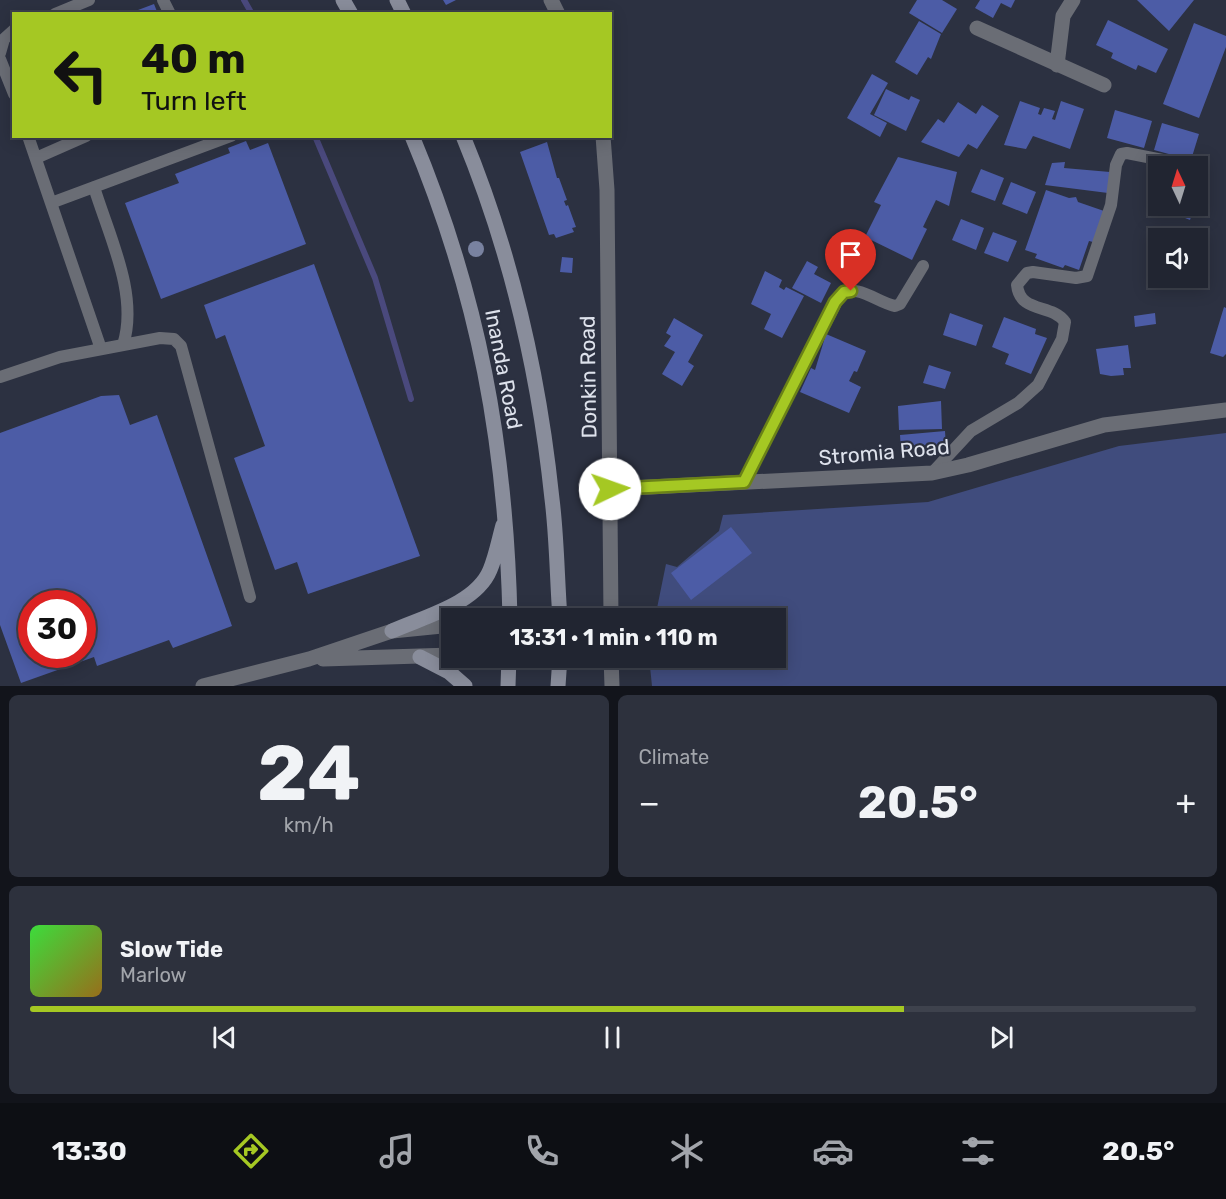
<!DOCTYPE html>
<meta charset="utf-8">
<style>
:root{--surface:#212531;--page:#2d313d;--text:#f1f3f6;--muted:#a2a5ab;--line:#3e424d;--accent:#a5c823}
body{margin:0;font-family:Rubik,sans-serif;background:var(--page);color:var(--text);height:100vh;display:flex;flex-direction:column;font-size:22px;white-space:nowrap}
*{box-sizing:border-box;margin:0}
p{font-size:20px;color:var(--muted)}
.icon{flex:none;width:33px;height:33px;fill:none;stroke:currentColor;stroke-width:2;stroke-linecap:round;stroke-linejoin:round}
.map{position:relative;height:686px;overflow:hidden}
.side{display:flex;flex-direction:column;gap:9px;padding:9px;background:#12141b;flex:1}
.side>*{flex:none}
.guide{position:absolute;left:12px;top:12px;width:600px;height:126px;border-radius:0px;box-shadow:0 3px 15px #0003,0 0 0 2px var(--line);background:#a5c823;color:#111;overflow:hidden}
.needle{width:39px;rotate:356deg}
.fabs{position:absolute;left:1148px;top:156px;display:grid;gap:12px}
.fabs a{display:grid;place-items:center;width:60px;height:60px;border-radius:0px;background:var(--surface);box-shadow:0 3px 15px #0003,0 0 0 2px var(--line);font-size:30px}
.speed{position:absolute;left:18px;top:590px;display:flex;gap:12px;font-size:30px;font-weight:700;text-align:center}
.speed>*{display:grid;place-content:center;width:78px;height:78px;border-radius:50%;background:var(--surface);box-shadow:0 3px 15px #0003,0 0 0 2px var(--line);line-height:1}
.speed .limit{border:9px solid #d22;background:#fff;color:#111}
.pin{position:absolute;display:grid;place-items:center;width:51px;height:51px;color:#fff;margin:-62px -26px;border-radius:50% 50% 50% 0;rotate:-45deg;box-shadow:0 0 6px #0007}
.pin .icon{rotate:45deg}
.me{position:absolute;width:66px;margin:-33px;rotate:87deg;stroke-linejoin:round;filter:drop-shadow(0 0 4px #0008)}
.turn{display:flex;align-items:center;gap:21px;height:126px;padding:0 30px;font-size:27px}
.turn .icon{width:78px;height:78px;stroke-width:2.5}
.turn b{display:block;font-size:42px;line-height:51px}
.big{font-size:45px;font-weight:700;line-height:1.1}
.side .card{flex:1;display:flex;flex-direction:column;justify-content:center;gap:9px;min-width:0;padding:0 21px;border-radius:9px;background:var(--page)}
.side .dial{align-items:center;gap:0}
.dial b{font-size:78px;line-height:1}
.song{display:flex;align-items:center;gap:18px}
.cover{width:72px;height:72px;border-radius:9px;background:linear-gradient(135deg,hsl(120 70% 55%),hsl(40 70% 35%))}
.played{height:6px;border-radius:3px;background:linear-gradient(90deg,var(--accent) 75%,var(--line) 75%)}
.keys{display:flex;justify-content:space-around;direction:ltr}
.heat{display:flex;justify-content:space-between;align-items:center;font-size:33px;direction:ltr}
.side .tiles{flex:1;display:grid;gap:9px;grid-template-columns:1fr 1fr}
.card:last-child{grid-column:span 2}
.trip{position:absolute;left:441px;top:608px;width:345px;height:60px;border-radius:0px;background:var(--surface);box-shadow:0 3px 15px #0003,0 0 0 2px var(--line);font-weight:700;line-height:60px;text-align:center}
.menu{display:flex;height:96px;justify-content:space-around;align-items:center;background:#0d0f14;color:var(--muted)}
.menu .icon{width:42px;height:42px}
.menu .on{color:var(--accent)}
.menu b{font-size:27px;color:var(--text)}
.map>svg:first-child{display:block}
.green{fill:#404c7d}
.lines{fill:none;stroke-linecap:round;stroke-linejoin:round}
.stream{stroke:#4a497d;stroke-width:6}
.building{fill:#4c5ca6;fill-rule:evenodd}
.service{stroke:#6a6d75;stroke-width:12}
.minor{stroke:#6a6d75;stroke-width:15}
.secondary{stroke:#898d9b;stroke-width:15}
.tree{fill:#7982a0}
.route-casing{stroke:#6b8217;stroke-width:15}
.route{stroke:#a5c823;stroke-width:10}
.labels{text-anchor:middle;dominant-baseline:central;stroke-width:4.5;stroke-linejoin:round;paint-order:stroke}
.street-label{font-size:21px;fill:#dee2ec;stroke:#2c3141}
</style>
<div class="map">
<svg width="1226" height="686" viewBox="0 0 1226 686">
<rect width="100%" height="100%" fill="#2c3141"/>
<path class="green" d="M1226 433V686H652L649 657H776V618H655L666 564 677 567 719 531 723 515 928 502 1119 446Z"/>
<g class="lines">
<path class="stream" d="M244 0 252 14
M315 136 375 278 411 399"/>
</g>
<path class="building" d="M443 0H456L446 5Z
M917 0H942L957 9 942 33 909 13Z
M980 0H1015L1011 8 1001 3 993 18 975 8Z
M1137 0H1194L1169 31Z
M154 4 158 14H130V13Z
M1108 20 1168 49 1156 73 1138 65 1136 70 1111 58 1113 53 1096 45Z
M919 21 941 34 931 59 928 57 917 75 895 62Z
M1194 23 1226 36V47L1199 118 1163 104Z
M872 74 888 83 870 114 887 123 880 137 847 118Z
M886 89 909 100 911 96 920 100 906 131 874 115Z
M1020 101 1040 108 1038 114 1041 115 1044 108 1055 111 1052 119 1055 120 1061 101 1084 109 1070 149 1033 136 1026 149 1004 145Z
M958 102 976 114 982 105 999 116 977 149 968 144 959 157 921 142 938 119 944 123Z
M1115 110 1152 121 1144 148 1107 138Z
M1162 123 1199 134 1191 160 1154 150Z
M246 141 250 150 268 143 306 244 161 299 125 203 179 183 175 174 230 153 228 148Z
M547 142 557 178H559L567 200 564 201 566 206 568 205 576 227 572 228 574 232 556 238 554 234 549 235 520 152Z
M898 157 957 172 949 206 936 200 923 227 927 229 912 260 865 237 881 205 874 202Z
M1065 162 1064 168 1110 172 1108 193 1045 185 1052 163Z
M981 169 1004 178 995 201 971 192Z
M1011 182 1036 192 1027 214 1002 204Z
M1046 190 1069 198 1076 197 1078 202 1104 211 1093 242 1089 241 1079 270 1065 265 1063 268 1035 258 1037 254 1025 250Z
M1189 206 1194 207 1190 220 1185 218Z
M961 219 984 228 976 250 952 240Z
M993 232 1017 241 1008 262 984 253Z
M562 257 573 258 572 273 560 272Z
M807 261 818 267 814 274 831 283 821 303 792 288Z
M314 264 420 556 308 594 297 562 275 570 234 458 265 446 225 335 216 339 204 305Z
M765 271 782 280 779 287 784 290 786 287 804 296 782 338 764 329 771 314 751 304Z
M1224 307 1226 308V354L1223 357 1210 353Z
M950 313 983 325 976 346 943 335Z
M1155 313 1156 324 1135 327 1134 316Z
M1004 317 1036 329 1035 334 1047 338 1031 374 1005 364 1009 354 992 347Z
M674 318 703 335 688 362 694 366 682 386 662 374 675 352 664 346 671 336 666 333Z
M826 334 866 351 857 372 854 371 849 381 861 387 849 413 800 392 811 368 815 370Z
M1128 345 1131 368H1123L1124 375 1111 376 1100 374 1096 349Z
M929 365 951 372 945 389 923 383Z
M119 395 130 425 157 415 232 626 173 648 169 640 97 666 94 657 21 683 0 625V433L101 396ZM32 603H82V654H32Z
M941 401 942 429 899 430 898 406Z
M945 431 946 447 901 450 900 435Z
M731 527 752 553 691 600 671 573Z"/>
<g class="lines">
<path class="service" d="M163 0 170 14
M55 14 89 0
M0 53 4 39 14 30
M0 59 14 94
M28 136 101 349
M36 158 86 136
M94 187C109 236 139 295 123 345
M51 203 231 136
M0 377 60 357 160 338 174 339 181 346 250 597
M932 473 971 431 1018 403 1038 385 1062 339 1065 322C1052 303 1020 314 1017 285L1027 273 1033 272 1076 278 1087 276 1111 205 1116 165 1121 154 1127 153 1193 166
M744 482 840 295C856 282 878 303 895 306L900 304 923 266"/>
<path class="minor" d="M551 0 558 14
M977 28 1104 85
M1057 65 1063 16 1073 0
M603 136 607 190 611 618
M610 489 932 473 968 465 1104 425 1226 410
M611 657 612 686
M323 659 452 655
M203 686 309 659 392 631 452 625"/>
<path class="secondary" d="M343 0 351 14
M397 0 404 14
M412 136C479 296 506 445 510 618
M463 136C511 252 539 374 552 499 557 539 557 579 560 618
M392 631C423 617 476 604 490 570 496 556 499 539 503 525
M420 657 449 672 465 686
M508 686 509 657
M558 686 560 657"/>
</g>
<circle class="tree" cx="476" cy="249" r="8"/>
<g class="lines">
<g class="route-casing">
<path id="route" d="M610 489 744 482 835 302 844 292 851 291"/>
</g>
<use href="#route" class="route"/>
</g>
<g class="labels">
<g class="street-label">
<text transform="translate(504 369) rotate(79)">Inanda Road</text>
<text transform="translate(588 377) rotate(-91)">Donkin Road</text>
<text transform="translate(884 452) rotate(-5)">Stromia Road</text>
</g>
</g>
</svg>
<div class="fabs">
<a><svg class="needle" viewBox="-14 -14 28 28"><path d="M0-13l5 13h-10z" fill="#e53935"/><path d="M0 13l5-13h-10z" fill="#a2a5ab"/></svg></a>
<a><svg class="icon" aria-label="sound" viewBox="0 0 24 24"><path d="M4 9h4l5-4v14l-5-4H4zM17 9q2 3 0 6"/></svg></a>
</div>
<div class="speed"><div class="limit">30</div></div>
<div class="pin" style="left:851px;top:291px;background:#d93025"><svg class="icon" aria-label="arrive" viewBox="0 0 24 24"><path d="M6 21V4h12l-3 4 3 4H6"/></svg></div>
<svg class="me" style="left:610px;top:489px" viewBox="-20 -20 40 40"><circle r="19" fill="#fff"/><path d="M0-13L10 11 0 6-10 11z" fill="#a5c823"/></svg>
<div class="trip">13:31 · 1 min · 110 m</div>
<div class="guide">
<div class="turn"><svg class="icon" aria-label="left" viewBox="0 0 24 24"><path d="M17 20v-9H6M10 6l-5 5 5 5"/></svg><div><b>40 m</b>Turn left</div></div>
</div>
</div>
<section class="side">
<div class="tiles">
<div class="card dial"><b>24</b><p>km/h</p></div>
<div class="card"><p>Climate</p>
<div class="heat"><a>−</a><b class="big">20.5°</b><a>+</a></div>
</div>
<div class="card">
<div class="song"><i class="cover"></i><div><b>Slow Tide</b><p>Marlow</p></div></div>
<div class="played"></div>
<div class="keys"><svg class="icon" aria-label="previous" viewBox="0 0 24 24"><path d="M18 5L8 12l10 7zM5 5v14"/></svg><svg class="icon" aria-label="pause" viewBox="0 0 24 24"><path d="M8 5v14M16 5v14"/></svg><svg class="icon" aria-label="next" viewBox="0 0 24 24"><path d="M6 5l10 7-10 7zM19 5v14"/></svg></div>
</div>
</div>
</section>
<nav class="menu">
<b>13:30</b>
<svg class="icon on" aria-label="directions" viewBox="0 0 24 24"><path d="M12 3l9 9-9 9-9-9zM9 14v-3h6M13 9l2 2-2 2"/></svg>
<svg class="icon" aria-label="music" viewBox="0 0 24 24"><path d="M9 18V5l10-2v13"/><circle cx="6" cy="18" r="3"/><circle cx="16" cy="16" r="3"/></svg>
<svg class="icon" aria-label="phone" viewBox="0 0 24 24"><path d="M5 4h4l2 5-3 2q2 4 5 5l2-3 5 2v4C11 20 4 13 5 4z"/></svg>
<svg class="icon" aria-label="climate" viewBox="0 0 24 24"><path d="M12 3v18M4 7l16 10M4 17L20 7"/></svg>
<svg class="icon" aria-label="car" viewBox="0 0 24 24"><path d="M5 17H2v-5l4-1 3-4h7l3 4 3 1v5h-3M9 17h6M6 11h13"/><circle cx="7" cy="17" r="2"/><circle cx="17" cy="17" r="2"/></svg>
<svg class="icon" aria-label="filters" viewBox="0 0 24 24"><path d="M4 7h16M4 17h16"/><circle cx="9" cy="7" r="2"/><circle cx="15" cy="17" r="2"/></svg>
<b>20.5°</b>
</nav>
